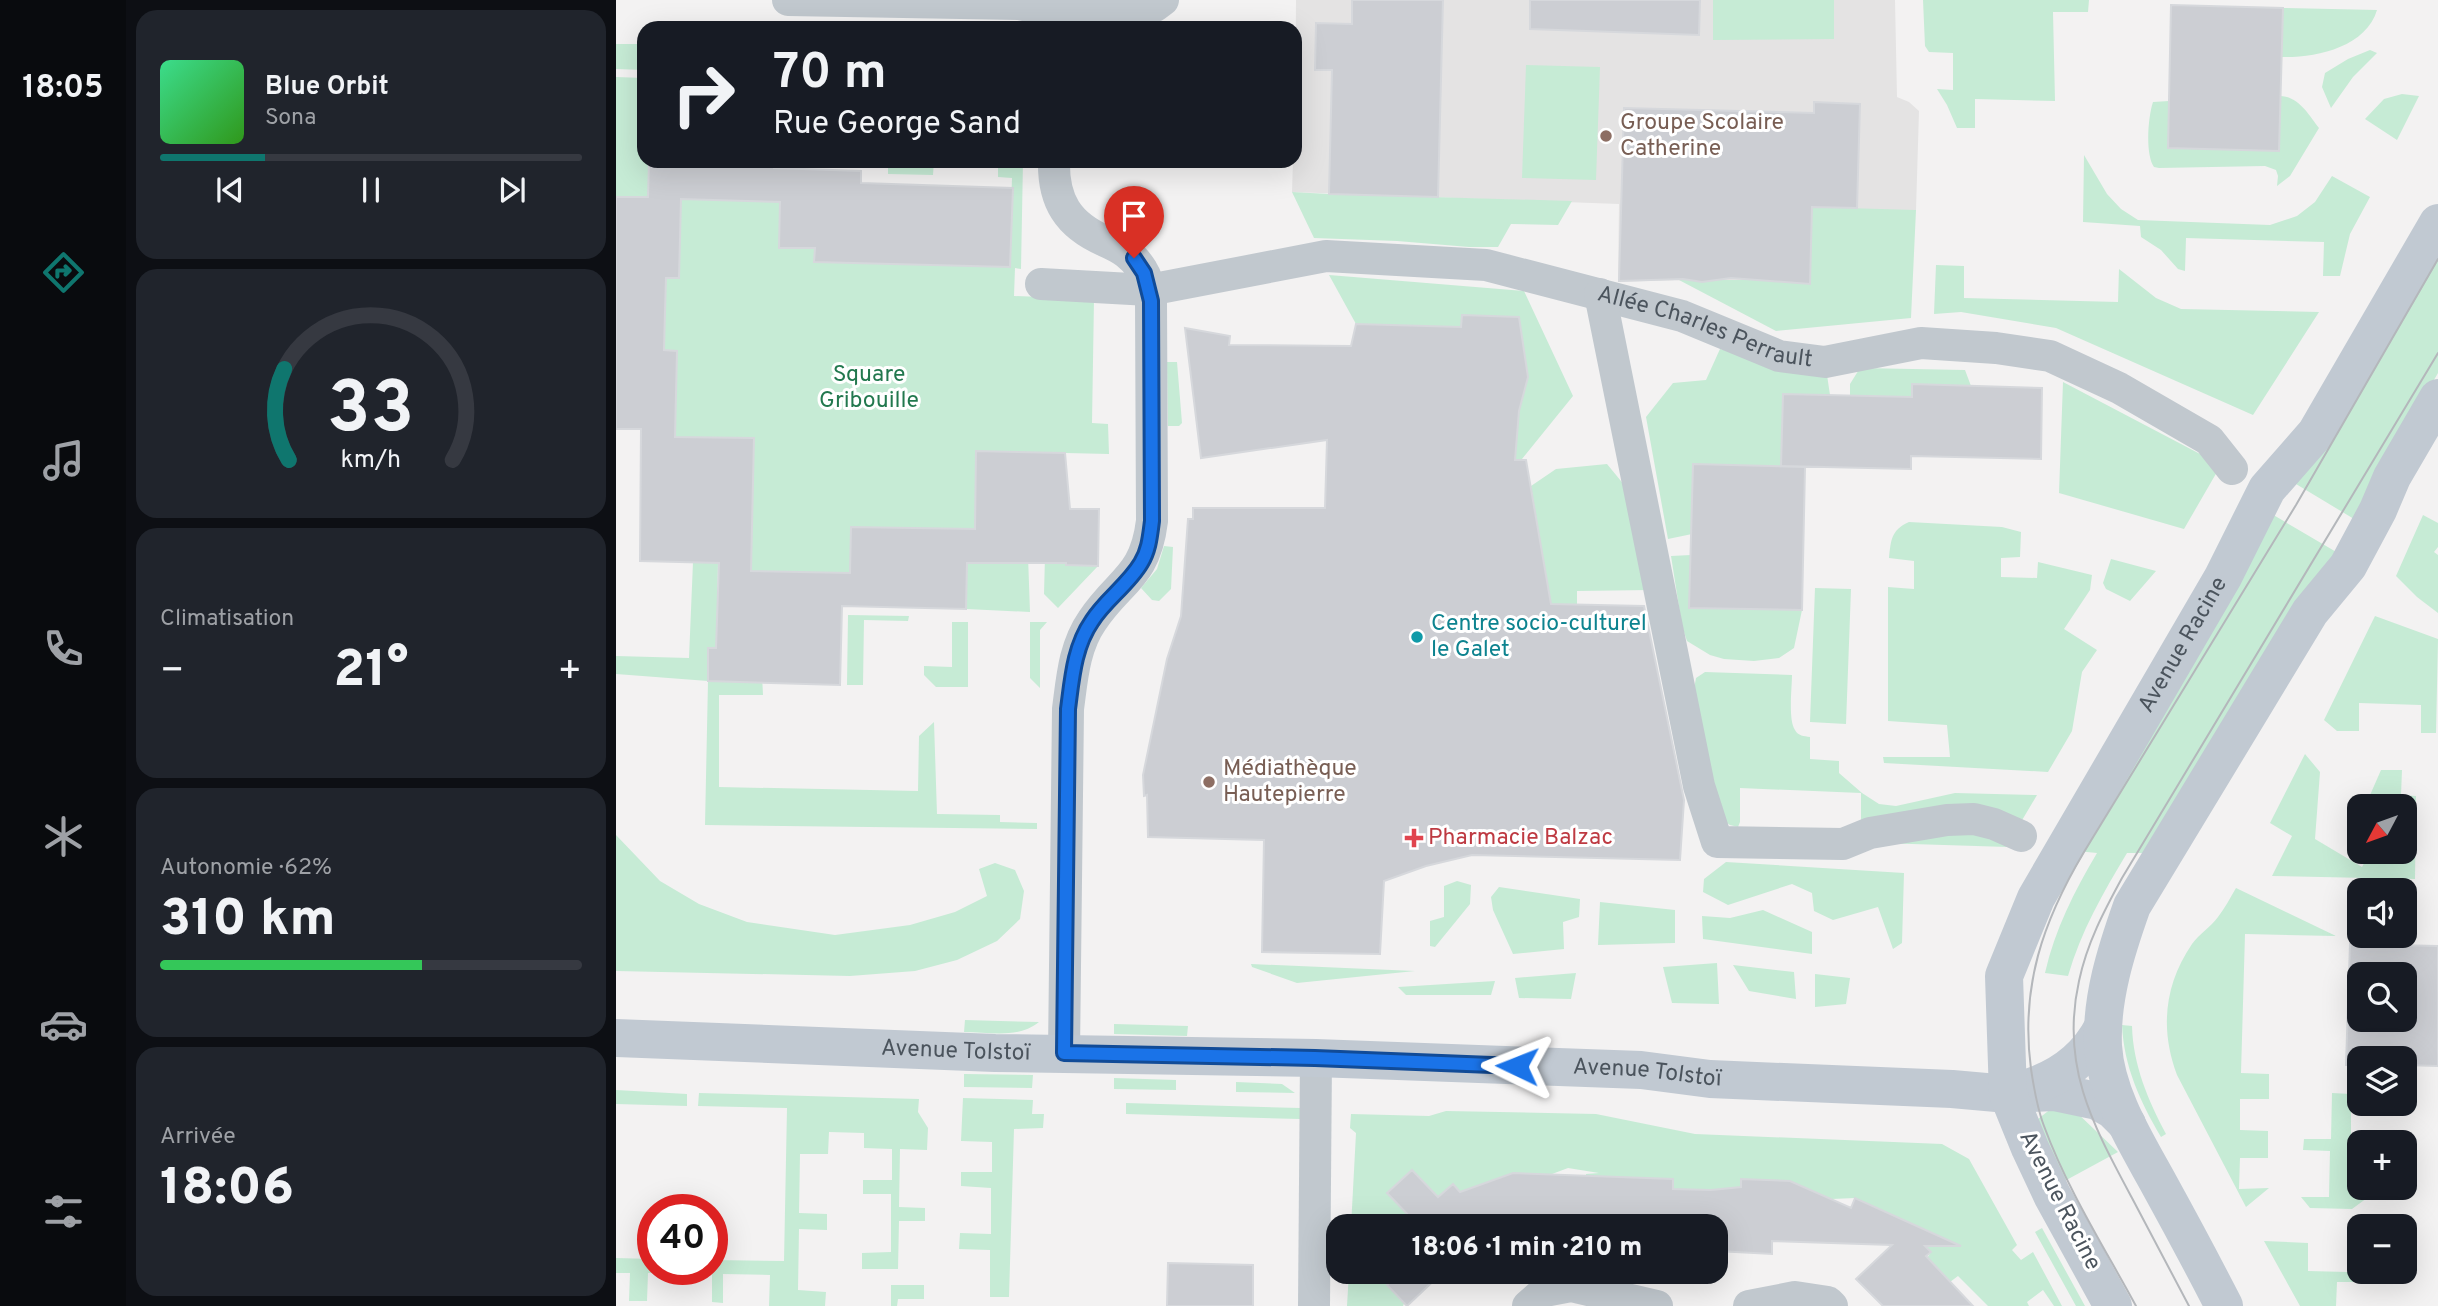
<!DOCTYPE html>
<html lang="fr">
<meta charset="utf-8">
<style>
:root{--surface:#171b24;--page:#20242c;--text:#f1f3f6;--muted:#9ea1a6;--line:#363941;--accent:#0f766e}
body{margin:0;font-family:Overpass,sans-serif;background:var(--page);color:var(--text);height:100vh;display:flex;flex-direction:column;font-size:26px;white-space:nowrap}
*{box-sizing:border-box;margin:0}
p{font-size:23px;color:var(--muted)}
.icon{flex:none;width:38px;height:38px;fill:none;stroke:currentColor;stroke-width:2;stroke-linecap:round;stroke-linejoin:round}
.map{position:relative;flex:1;overflow:hidden}
.panel{display:flex;flex-direction:column;gap:10px;padding:10px;background:#0d0f14;width:490px}
.panel>*{flex:none}
.top-card{position:absolute;left:21px;top:21px;width:665px;height:147px;border-radius:21px;box-shadow:0 7px 28px #0002;background:#171b24;color:var(--text);overflow:hidden}
.needle{width:46px;rotate:229deg}
.buttons{position:absolute;left:1731px;top:794px;display:grid;gap:14px}
.buttons a{display:grid;place-items:center;width:70px;height:70px;border-radius:14px;background:var(--surface);box-shadow:0 7px 28px #0002;font-size:35px}
.speed{position:absolute;left:21px;top:1194px;display:flex;gap:14px;font-size:35px;font-weight:700;text-align:center}
.speed>*{display:grid;place-content:center;width:91px;height:91px;border-radius:50%;background:var(--surface);box-shadow:0 7px 28px #0002;line-height:1}
.speed .limit{border:10px solid #d22;background:#fff;color:#111}
.pin{position:absolute;display:grid;place-items:center;width:60px;height:60px;color:#fff;margin:-72px -30px;border-radius:50% 50% 50% 0;rotate:-45deg;box-shadow:0 0 7px #0007}
.pin .icon{rotate:45deg}
.me{position:absolute;width:77px;margin:-38px;rotate:272deg;stroke-linejoin:round;filter:drop-shadow(0 0 5px #0008)}
.turn{display:flex;align-items:center;gap:24px;height:147px;padding:0 21px;font-size:32px}
.turn .icon{width:91px;height:91px;stroke-width:2.5}
.turn b{display:block;font-size:49px;line-height:60px}
.big{font-size:52px;font-weight:800;line-height:1.1}
.panel .card{flex:1;display:flex;flex-direction:column;justify-content:center;gap:10px;min-width:0;padding:0 24px;border-radius:21px;background:var(--page)}
.panel .dial{align-items:center;gap:0}
.dial svg{height:182px;overflow:visible;fill:none;stroke:var(--line);stroke-width:7;stroke-linecap:round;text-anchor:middle}
.dial text{fill:var(--text);stroke:none}
.song{display:flex;align-items:center;gap:21px}
.cover{width:84px;height:84px;border-radius:10px;background:linear-gradient(135deg,hsl(150 70% 55%),hsl(110 70% 35%))}
.played{height:7px;border-radius:4px;background:linear-gradient(90deg,var(--accent) 25%,var(--line) 25%)}
.keys{display:flex;justify-content:space-around;direction:ltr}
.heat{display:flex;justify-content:space-between;align-items:center;font-size:38px;direction:ltr}
.charge{height:10px;border-radius:5px;background:linear-gradient(90deg,#34c759 62%,var(--line) 0)}
.trip{position:absolute;left:710px;top:1214px;width:402px;height:70px;border-radius:21px;background:var(--surface);box-shadow:0 7px 28px #0002;font-weight:800;line-height:70px;text-align:center}
main{display:flex;flex:1;min-height:0}
.tab-bar{display:flex;flex-direction:column;width:126px;justify-content:space-around;align-items:center;background:#090b0e;color:var(--muted)}
.tab-bar .icon{width:49px;height:49px}
.tab-bar .current{color:var(--accent)}
.tab-bar b{font-size:32px;color:var(--text)}
.map>svg:first-child{display:block}
.education{fill:#e4e3e3}
.green{fill:#c6ebd5}
.building{fill:#ccced3;stroke:#d6d8dc;stroke-width:2;fill-rule:evenodd}
.lines{fill:none;stroke-linecap:round;stroke-linejoin:round}
.street{stroke:#c1c8ce;stroke-width:32}
.secondary{stroke:#c1c9d2;stroke-width:38}
.tram{stroke:#b4b7bb;stroke-width:2}
.route-casing{stroke:#114b97;stroke-width:18}
.route{stroke:#1a73e8;stroke-width:12}
.education-dot{fill:#8d6e63;stroke:#fff;stroke-width:2.5}
.culture-dot{fill:#0f9aa8;stroke:#fff;stroke-width:2.5}
.health-dot{fill:#e0444e;stroke:#fff;stroke-width:2.5}
.labels{text-anchor:middle;dominant-baseline:central;stroke-width:6;stroke-linejoin:round;paint-order:stroke}
.education-label{font-size:23px;fill:#785e54;stroke:#fff;text-anchor:start}
.street-label{font-size:23px;fill:#4b545d;stroke:#fff}
.park-label{font-size:23px;fill:#22784e;stroke:#fff}
.culture-label{font-size:23px;fill:#0d838f;stroke:#fff;text-anchor:start}
.health-label{font-size:23px;fill:#be3a42;stroke:#fff;text-anchor:start}
</style>
<main>
<nav class="tab-bar">
<b>18:05</b>
<svg class="icon current" aria-label="directions" viewBox="0 0 24 24"><path d="M12 3l9 9-9 9-9-9zM9 14v-3h6M13 9l2 2-2 2"/></svg>
<svg class="icon" aria-label="music" viewBox="0 0 24 24"><path d="M9 18V5l10-2v13"/><circle cx="6" cy="18" r="3"/><circle cx="16" cy="16" r="3"/></svg>
<svg class="icon" aria-label="phone" viewBox="0 0 24 24"><path d="M5 4h4l2 5-3 2q2 4 5 5l2-3 5 2v4C11 20 4 13 5 4z"/></svg>
<svg class="icon" aria-label="climate" viewBox="0 0 24 24"><path d="M12 3v18M4 7l16 10M4 17L20 7"/></svg>
<svg class="icon" aria-label="car" viewBox="0 0 24 24"><path d="M5 17H2v-5l4-1 3-4h7l3 4 3 1v5h-3M9 17h6M6 11h13"/><circle cx="7" cy="17" r="2"/><circle cx="17" cy="17" r="2"/></svg>
<svg class="icon" aria-label="filters" viewBox="0 0 24 24"><path d="M4 7h16M4 17h16"/><circle cx="9" cy="7" r="2"/><circle cx="15" cy="17" r="2"/></svg>
</nav>
<section class="panel">
<div class="card">
<div class="song"><i class="cover"></i><div><b>Blue Orbit</b><p>Sona</p></div></div>
<div class="played"></div>
<div class="keys"><svg class="icon" aria-label="previous" viewBox="0 0 24 24"><path d="M18 5L8 12l10 7zM5 5v14"/></svg><svg class="icon" aria-label="pause" viewBox="0 0 24 24"><path d="M8 5v14M16 5v14"/></svg><svg class="icon" aria-label="next" viewBox="0 0 24 24"><path d="M6 5l10 7-10 7zM19 5v14"/></svg></div>
</div>
<div class="card dial"><svg viewBox="0 0 100 80">
<path d="M14 69A42 42 0 1 1 86 69"/>
<path d="M14 69A42 42 0 0 1 12 29" stroke="#0f766e"/>
<text x="50" y="56" font-size="32" font-weight="700">33</text>
<text x="50" y="72" font-size="11">km/h</text>
</svg></div>
<div class="card"><p>Climatisation</p>
<div class="heat"><a>−</a><b class="big">21°</b><a>+</a></div>
</div>
<div class="card"><p>Autonomie · 62%</p><b class="big">310 km</b><div class="charge"></div></div>
<div class="card"><p>Arrivée</p><b class="big">18:06</b></div>
</section>
<div class="map">
<svg width="1822" height="1306" viewBox="0 0 1822 1306">
<rect width="100%" height="100%" fill="#f3f2f2"/>
<path class="education" d="M680 0H1279L1281 97 1293 102 1303 111 1300 210 1239 212 1196 289 1063 280 1002 282 1003 204 676 192 677 161H679Z"/>
<path class="green" d="M1097 0H1218V39L1097 40Z
M1307 0H1473L1472 12H1437L1439 101 1359 99V128H1341L1331 105 1321 89 1337 90V53L1313 52 1309 46Z
M1667 8 1761 10C1750 47 1700 58 1666 57Z
M0 44H28V70L0 69Z
M1754 50 1761 53 1737 77 1715 108 1706 87 1709 73 1732 59Z
M910 65 984 67 980 180 906 178Z
M0 77 28 78 26 118 28 119V161H33L32 197H0Z
M1786 94 1803 96 1781 140 1749 119 1768 99Z
M1665 96C1683 97 1693 115 1703 128L1674 176 1661 186 1662 176 1660 170 1649 166 1543 168 1538 167C1529 154 1532 117 1537 102L1553 101 1552 148 1663 151Z
M1468 155 1491 194 1505 209 1522 220 1654 225 1681 216 1699 202 1716 176 1754 197 1734 234 1724 276H1707L1708 242 1570 238 1569 271 1562 269 1545 250 1525 237 1524 226 1467 222Z
M272 161H318L317 175 272 174Z
M382 161H407L405 269 399 268 398 296 478 299 476 423 492 424 493 454 450 453 449 461 393 452 361 451 359 529 235 527 234 573 191 572 135 579 138 439 59 437 61 351 48 350 50 278 65 190 164 202 163 248H199V262L393 267 396 178 382 177Z
M676 192 713 194 956 201 942 225 895 224 882 247H853L781 241 698 238Z
M1195 207 1300 210 1295 318 1160 331 1063 280H1190Z
M1822 252V373L1781 443 1743 522 1675 481Z
M1320 265 1348 266V298L1502 302 1503 269 1540 298 1565 309 1703 312 1637 415 1440 328 1345 312 1318 314Z
M713 275 908 291 957 396 902 464 864 459 903 317 846 315 845 327 740 324Z
M1104 349 1211 375 1214 395 1167 394 1165 466 1077 464 1076 534 1052 539 1030 417 1057 383 1090 380Z
M551 362H561L566 423 563 426H552Z
M1244 368 1349 370 1355 386 1296 384V397L1234 395V384Z
M1447 382 1605 465 1568 529 1443 493Z
M991 464 1023 503 1034 590 961 591V605L935 604 915 486 940 469Z
M1654 513 1722 553 1537 853H1511C1487 893 1465 931 1452 976L1429 973C1439 929 1458 892 1481 853L1461 851Z
M1807 515 1822 523V547L1818 552 1822 555V613L1801 597 1780 576Z
M1293 522 1386 527 1405 532 1404 557 1385 558V577L1421 578 1422 562 1476 575 1474 590 1448 629 1481 650 1466 672 1456 731 1432 772 1268 763 1267 757H1334L1331 725 1272 721V587L1298 589V561L1273 558C1275 540 1275 530 1293 522Z
M548 546 557 547 555 589 543 601 536 600 525 588 541 569Z
M1075 555 1186 610 1178 648 1163 658 1138 661 1108 659 1094 655 1071 641 1066 626 1055 556Z
M412 556 414 612 350 609 351 563H394Z
M429 556 449 557 450 565 482 566 442 608 428 594Z
M1495 559 1540 571 1514 601 1490 589 1487 583Z
M77 562 102 563 100 648H92V681L135 683 146 675 147 695H103V787L302 791 303 736 318 722 321 814 384 815V822L421 823V829L89 825 92 681 0 674V656L73 658Z
M1199 588 1235 589 1230 724 1194 722Z
M232 615 293 616 292 621 248 620 247 685H231Z
M1759 616 1822 639 1820 733H1805V705L1743 703V731H1721L1708 720Z
M336 622H352V687H320L308 675V666L336 667Z
M414 622H431L424 630V688L414 678Z
M1089 672 1176 675C1176 688 1172 720 1179 730 1182 736 1188 736 1194 737V759L1223 761V773L1246 793 1263 804 1280 806 1339 793 1421 795 1402 827 1245 824V793L1124 788V822L1122 827 1114 825 1104 818 1078 689 1080 678Z
M1689 754 1704 772 1699 839 1746 867 1754 852H1788V807H1766L1751 802 1765 770H1786L1785 795 1800 796 1799 879 1656 876 1676 836 1654 823Z
M1354 824 1393 847 1263 843Z
M0 835 44 881 83 904 131 922 219 935 294 925 339 912 371 896 363 869 379 863 399 870 408 891 404 919 381 941 341 960 299 971 234 976 0 971Z
M1110 862 1288 873 1286 943 1277 949 1262 907 1217 920 1198 911 1196 893 1176 884 1112 905 1087 892 1088 879Z
M841 881 855 885 854 904 819 947 814 946V921L828 917V886Z
M883 887 964 899 963 917 947 922 948 949 897 954 877 910 875 897Z
M1620 888 1720 936 1629 934 1625 1073 1653 1074V1099H1624V1130L1652 1131V1158H1624L1623 1189 1653 1188 1630 1207 1561 1075C1544 1030 1548 985 1576 944 1583 934 1595 927 1602 917 1609 908 1614 898 1620 888Z
M984 902 1059 910V943L982 945Z
M1147 910 1196 932V954L1087 939 1086 916 1114 918Z
M1101 963 1103 1004 1056 1003 1047 967Z
M635 964 799 971 681 983 636 967Z
M1117 965 1178 972 1180 999 1133 991Z
M960 973 955 999 903 998 899 978Z
M1199 974 1234 978 1230 1004 1199 1007Z
M879 981 875 995H790L782 987Z
M349 1020 423 1022C402 1039 374 1032 348 1032Z
M498 1024 572 1026 571 1036 498 1034Z
M1506 1025 1516 1026C1517 1065 1532 1100 1550 1134L1545 1137C1524 1101 1508 1067 1506 1025Z
M348 1074 417 1075 416 1088 348 1087Z
M498 1078 560 1080V1090L498 1089Z
M620 1082 666 1084 679 1093 620 1092Z
M0 1090 71 1094V1106L0 1104Z
M83 1093 303 1099 302 1112 312 1128 311 1150 284 1149 283 1207 309 1208V1221H283L282 1269H246V1253L275 1252V1194H247V1180H276V1149L248 1148V1133L213 1132 212 1154H184L183 1213 211 1214V1230L183 1229 182 1290 210 1292 209 1306H153L154 1275 107 1274V1303L96 1302V1274L32 1273 31 1301H13L14 1273H0V1258L37 1259V1269H96V1260L168 1261 171 1108 82 1106Z
M1716 1093 1735 1094V1189L1762 1190 1736 1209 1694 1208 1685 1197H1713L1714 1151 1687 1150 1688 1139H1715Z
M347 1098 417 1100 416 1114H428L427 1128 398 1129 393 1297H374V1250L343 1249 344 1233 375 1234V1188L345 1186V1172H376V1142L345 1141Z
M510 1103 684 1108V1119L510 1114Z
M1436 1108 1457 1109 1502 1152 1443 1184 1422 1119Z
M830 1111 980 1114 1079 1134 1326 1144 1353 1159 1401 1245 1396 1250 1405 1260 1417 1252 1446 1306H1438L1427 1290 1411 1302 1413 1306H1372L1342 1276 1334 1282 1311 1258 1315 1252 1293 1229 1273 1246 1251 1223 1257 1207 1239 1198 1216 1199 1197 1191 1190 1206 1156 1180 1125 1179 1123 1200 1091 1190 1057 1189V1179L1024 1178 1011 1189 969 1187 970 1174 983 1173 952 1168 936 1174 935 1190 896 1173 848 1196 837 1184 822 1197 803 1227H735L740 1133 734 1128 735 1114 813 1116Z
M1426 1228 1469 1306H1460L1419 1232Z
M1648 1241 1692 1243V1271L1770 1273 1769 1282H1721L1720 1306H1684Z
M733 1272H795L783 1299 789 1301 787 1306H731Z
M275 1285H308V1299H282L281 1306H275Z"/>
<path class="building" d="M736 0H827L822 197 713 194 716 70H699L700 23 736 24Z
M914 0H1084L1083 35 914 29Z
M1555 5 1667 8 1663 151 1552 148Z
M1198 102 1244 104 1241 208 1196 207 1194 284 1115 278 1086 282 1067 279 1003 281 1008 108 1198 113Z
M33 161H158V168L245 171V183L397 188 394 267 198 262 199 248H163L164 202 65 199 63 278H50L49 312 48 350 61 351 59 437 138 438 135 571 234 573 235 527 359 529 360 451 449 453 454 509H483L482 566 450 565V563H351L350 609 226 606 224 685 92 681V648H100L103 563 24 561 25 429H0V197H32Z
M846 315 903 317 912 377 903 411 899 460H910L935 604 1028 606 1068 800 1064 860 856 855 810 866 768 881 764 954 646 952 648 840 532 837 531 795 528 796 527 775 551 659 565 616 572 519H577V508H709L711 440 585 458 569 328 614 336 613 345 735 346 740 324 845 327Z
M1296 384 1426 388 1425 459 1295 456V469L1165 466 1167 394 1296 397Z
M1077 464 1189 467 1186 610 1073 608Z
M1734 944 1822 946V1066L1788 1065V1059H1743V1065H1730ZM1743 975H1788V1020H1743Z
M796 1170 822 1197 837 1184 844 1192 897 1173 1057 1179V1189L1095 1190 1125 1187V1179L1174 1181 1235 1208 1239 1198 1345 1246H1309L1315 1252 1310 1256 1357 1306H1267L1240 1279 1276 1245 1156 1241V1254L1101 1251V1227H934L879 1224 876 1227H792L798 1221 771 1193Z
M552 1263 637 1265V1306H551Z
M784 1272H827L791 1306 771 1285Z"/>
<g class="lines">
<g class="street">
<path d="M172 0 403 4 443 12 510 13 539 6 547 0"/>
<path d="M438 161C437 201 452 225 489 241 505 248 517 255 526 270 532 279 533 291 535 301L536 521C529 578 503 580 476 621 458 647 456 679 452 709L448 1053"/>
<path id="s1" d="M425 284 533 290 710 256 870 265 1066 316 1163 356 1209 362 1305 343 1380 348 1434 356 1503 388 1593 440 1616 469"/>
<path d="M984 294 1083 786 1101 842 1227 844 1254 833 1331 820 1358 819 1378 824 1405 836"/>
<path d="M698 1306 700 1058"/>
<path d="M912 1306 929 1291 955 1286 1041 1306"/>
<path d="M1133 1306 1179 1297 1212 1302 1216 1306"/>
</g>
<g class="secondary">
<path id="s2" d="M0 1038 379 1053 700 1058 1025 1070 1094 1079 1336 1089 1392 1094 1438 1092 1481 1101 1497 1110 1511 1124"/>
<path d="M1408 1089C1443 1079 1470 1060 1487 1027"/>
<path id="s3" d="M1497 1306 1436 1195 1414 1148 1392 1094 1388 976 1420 898 1607 577 1651 489 1700 433 1822 223"/>
<path d="M1608 1306C1587 1265 1565 1224 1543 1184 1520 1142 1490 1095 1487 1046 1485 998 1500 951 1516 906L1694 612 1732 566 1762 510 1776 477 1822 398"/>
</g>
<path class="tram" d="M1520 1306C1488 1247 1451 1189 1428 1126 1421 1108 1418 1089 1415 1069 1404 987 1427 921 1468 852L1680 505 1822 259
M1573 1306C1554 1270 1535 1234 1516 1198 1477 1125 1444 1066 1463 981 1471 943 1488 911 1506 878L1822 353"/>
</g>
<g class="lines">
<g class="route-casing">
<path id="route" d="M518 258 528 273 535 301 536 521C534 536 533 550 525 563 512 585 489 600 476 621 458 647 456 679 452 709L448 1053 699 1058 901 1066"/>
</g>
<use href="#route" class="route"/>
</g>
<g class="education-dot">
<circle cx="990" cy="136" r="7"/>
<circle cx="593" cy="782" r="7"/>
</g>
<circle class="culture-dot" cx="801" cy="637" r="7"/>
<path class="health-dot" d="M794.5 827.5h7v7h7v7h-7v7h-7v-7h-7v-7h7z"/>
<g class="labels">
<g class="education-label">
<text x="1004" y="123">Groupe Scolaire<tspan x="1004" dy="26">Catherine</tspan></text>
<text x="607" y="769">Médiathèque<tspan x="607" dy="26">Hautepierre</tspan></text>
</g>
<g class="street-label">
<text stroke="none"><textPath href="#s1" startOffset="677">Allée Charles Perrault</textPath></text>
<text stroke="none"><textPath href="#s3" startOffset="732">Avenue Racine</textPath></text>
<text stroke="none"><textPath href="#s2" startOffset="340">Avenue Tolstoï</textPath></text>
<text stroke="none"><textPath href="#s2" startOffset="1032">Avenue Tolstoï</textPath></text>
<text transform="translate(1443 1201) rotate(63)">Avenue Racine</text>
</g>
<g class="park-label">
<text x="253" y="375">Square<tspan x="253" dy="26">Gribouille</tspan></text>
</g>
<g class="culture-label">
<text x="815" y="624">Centre socio-culturel<tspan x="815" dy="26">le Galet</tspan></text>
</g>
<g class="health-label">
<text x="812" y="838">Pharmacie Balzac</text>
</g>
</g>
</svg>
<div class="buttons">
<a><svg class="needle" viewBox="-14 -14 28 28"><path d="M0-13l5 13h-10z" fill="#e53935"/><path d="M0 13l5-13h-10z" fill="#9ea1a6"/></svg></a>
<a><svg class="icon" aria-label="sound" viewBox="0 0 24 24"><path d="M4 9h4l5-4v14l-5-4H4zM17 9q2 3 0 6"/></svg></a>
<a><svg class="icon" aria-label="search" viewBox="0 0 24 24"><circle cx="10" cy="10" r="6"/><path d="M15 15l6 6"/></svg></a>
<a><svg class="icon" aria-label="layers" viewBox="0 0 24 24"><path d="M12 4l9 5-9 5-9-5zM3 14l9 5 9-5"/></svg></a>
<a>+</a>
<a>−</a>
</div>
<div class="speed"><div class="limit">40</div></div>
<div class="pin" style="left:518px;top:258px;background:#d93025"><svg class="icon" aria-label="arrive" viewBox="0 0 24 24"><path d="M6 21V4h12l-3 4 3 4H6"/></svg></div>
<svg class="me" style="left:901px;top:1066px" viewBox="-20 -20 40 40"><path d="M0-17L14 15 0 8-14 15z" fill="#1a73e8" stroke="#fff" stroke-width="4"/></svg>
<div class="trip">18:06 · 1 min · 210 m</div>
<div class="top-card">
<div class="turn"><svg class="icon" aria-label="right" viewBox="0 0 24 24"><path d="M7 20v-9h11M14 6l5 5-5 5"/></svg><div><b>70 m</b>Rue George Sand</div></div>
</div>
</div>
</main>
